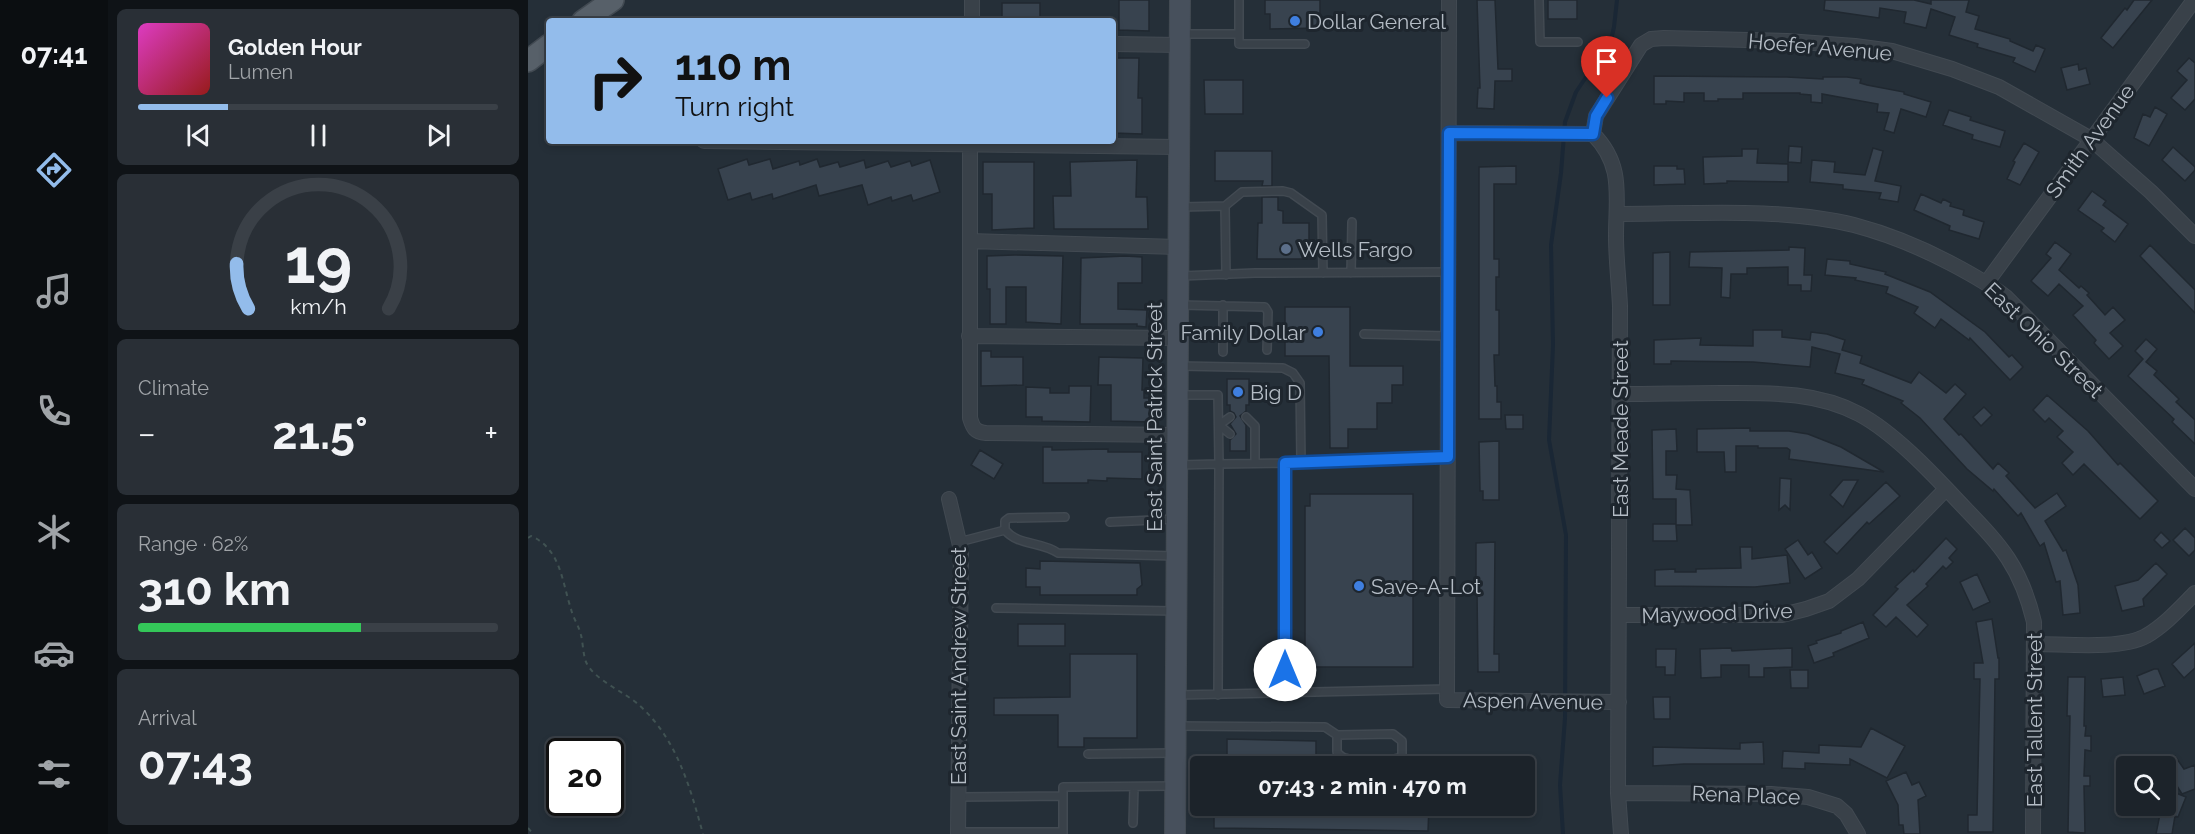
<!DOCTYPE html>
<meta charset="utf-8">
<style>
:root{--surface:#1c232a;--page:#292f36;--text:#f1f3f6;--muted:#a0a4a8;--line:#3a4047;--accent:#93bceb}
body{margin:0;font-family:Raleway,sans-serif;background:var(--page);color:var(--text);height:100vh;display:flex;flex-direction:column;font-size:22px;white-space:nowrap}
*{box-sizing:border-box;margin:0}
p{font-size:20px;color:var(--muted)}
.icon{flex:none;width:33px;height:33px;fill:none;stroke:currentColor;stroke-width:2;stroke-linecap:round;stroke-linejoin:round}
.map{position:relative;flex:1;overflow:hidden}
.panel{display:flex;flex-direction:column;gap:9px;padding:9px;background:#0f1317;width:420px}
.panel>*{flex:none}
.banner{position:absolute;left:18px;top:18px;width:570px;height:126px;border-radius:6px;box-shadow:0 3px 9px #0003,0 0 0 2px var(--line);background:#93bceb;color:#111;overflow:hidden}
.controls{position:absolute;left:1588px;top:756px;display:grid;gap:12px}
.controls a{display:grid;place-items:center;width:60px;height:60px;border-radius:6px;background:var(--surface);box-shadow:0 3px 9px #0003,0 0 0 2px var(--line);font-size:30px}
.speed{position:absolute;left:18px;top:738px;display:flex;gap:12px;font-size:30px;font-weight:700;text-align:center}
.speed>*{display:grid;place-content:center;width:78px;height:78px;border-radius:50%;background:var(--surface);box-shadow:0 3px 9px #0003,0 0 0 2px var(--line);line-height:1}
.speed .limit{border:3px solid #111;border-radius:9px;background:#fff;color:#111}
.pin{position:absolute;display:grid;place-items:center;width:51px;height:51px;color:#fff;margin:-62px -26px;border-radius:50% 50% 50% 0;rotate:-45deg;box-shadow:0 0 6px #0007}
.pin .icon{rotate:45deg}
.me{position:absolute;width:66px;margin:-33px;rotate:0deg;stroke-linejoin:round;filter:drop-shadow(0 0 4px #0008)}
.turn{display:flex;align-items:center;gap:21px;height:126px;padding:0 30px;font-size:27px}
.turn .icon{width:78px;height:78px;stroke-width:2.5}
.turn b{display:block;font-size:42px;line-height:51px}
.big{font-size:45px;font-weight:700;line-height:1.1}
.panel .widget{flex:1;display:flex;flex-direction:column;justify-content:center;gap:9px;min-width:0;padding:0 21px;border-radius:9px;background:var(--page)}
.panel .dial{align-items:center;gap:0}
.dial svg{height:156px;overflow:visible;fill:none;stroke:var(--line);stroke-width:7;stroke-linecap:round;text-anchor:middle}
.dial text{fill:var(--text);stroke:none}
.song{display:flex;align-items:center;gap:18px}
.cover{width:72px;height:72px;border-radius:9px;background:linear-gradient(135deg,hsl(310 70% 55%),hsl(0 70% 35%))}
.played{height:6px;border-radius:3px;background:linear-gradient(90deg,var(--accent) 25%,var(--line) 25%)}
.keys{display:flex;justify-content:space-around;direction:ltr}
.heat{display:flex;justify-content:space-between;align-items:center;font-size:33px;direction:ltr}
.charge{height:9px;border-radius:4px;background:linear-gradient(90deg,#34c759 62%,var(--line) 0)}
.trip{position:absolute;left:662px;top:756px;width:345px;height:60px;border-radius:6px;background:var(--surface);box-shadow:0 3px 9px #0003,0 0 0 2px var(--line);font-weight:700;line-height:60px;text-align:center}
main{display:flex;flex:1;min-height:0}
.menu{display:flex;flex-direction:column;width:108px;justify-content:space-around;align-items:center;background:#0b0e11;color:var(--muted)}
.menu .icon{width:42px;height:42px}
.menu .on{color:var(--accent)}
.menu b{font-size:27px;color:var(--text)}
.map>svg:first-child{display:block}
.lines{fill:none;stroke-linecap:round;stroke-linejoin:round}
.stream{stroke:#1a2735;stroke-width:4}
.building{fill:#38434f;stroke:#202830;stroke-width:1.5}
.lane-casing{stroke:#424a52;stroke-width:10}
.street-casing{stroke:#424a52;stroke-width:16}
.secondary-casing{stroke:#424a52;stroke-width:22}
.primary-casing{stroke:#424a52;stroke-width:24}
.path{stroke:#405252;stroke-width:2;stroke-dasharray:4.5 4.5;stroke-linecap:butt}
.lane{stroke:#394149;stroke-width:7}
.street{stroke:#394149;stroke-width:14}
.secondary{stroke:#47505c;stroke-width:20}
.primary{stroke:#576069;stroke-width:21}
.route-casing{stroke:#114b97;stroke-width:15}
.route{stroke:#1a73e8;stroke-width:10}
.shop-dot{fill:#3f7fe0;stroke:#1e262e;stroke-width:2}
.service-dot{fill:#5c6f8a;stroke:#1e262e;stroke-width:2}
.labels{text-anchor:middle;dominant-baseline:central;stroke-width:6;stroke-linejoin:round;paint-order:stroke}
.poi-label{font-size:21px;fill:#b4bcc5;stroke:#1e262e;text-anchor:start}
.street-label{font-size:21px;fill:#b4bcc5;stroke:#1e262e}
</style>
<main>
<nav class="menu">
<b>07:41</b>
<svg class="icon on" aria-label="directions" viewBox="0 0 24 24"><path d="M12 3l9 9-9 9-9-9zM9 14v-3h6M13 9l2 2-2 2"/></svg>
<svg class="icon" aria-label="music" viewBox="0 0 24 24"><path d="M9 18V5l10-2v13"/><circle cx="6" cy="18" r="3"/><circle cx="16" cy="16" r="3"/></svg>
<svg class="icon" aria-label="phone" viewBox="0 0 24 24"><path d="M5 4h4l2 5-3 2q2 4 5 5l2-3 5 2v4C11 20 4 13 5 4z"/></svg>
<svg class="icon" aria-label="climate" viewBox="0 0 24 24"><path d="M12 3v18M4 7l16 10M4 17L20 7"/></svg>
<svg class="icon" aria-label="car" viewBox="0 0 24 24"><path d="M5 17H2v-5l4-1 3-4h7l3 4 3 1v5h-3M9 17h6M6 11h13"/><circle cx="7" cy="17" r="2"/><circle cx="17" cy="17" r="2"/></svg>
<svg class="icon" aria-label="filters" viewBox="0 0 24 24"><path d="M4 7h16M4 17h16"/><circle cx="9" cy="7" r="2"/><circle cx="15" cy="17" r="2"/></svg>
</nav>
<section class="panel">
<div class="widget">
<div class="song"><i class="cover"></i><div><b>Golden Hour</b><p>Lumen</p></div></div>
<div class="played"></div>
<div class="keys"><svg class="icon" aria-label="previous" viewBox="0 0 24 24"><path d="M18 5L8 12l10 7zM5 5v14"/></svg><svg class="icon" aria-label="pause" viewBox="0 0 24 24"><path d="M8 5v14M16 5v14"/></svg><svg class="icon" aria-label="next" viewBox="0 0 24 24"><path d="M6 5l10 7-10 7zM19 5v14"/></svg></div>
</div>
<div class="widget dial"><svg viewBox="0 0 100 80">
<path d="M14 69A42 42 0 1 1 86 69"/>
<path d="M14 69A42 42 0 0 1 8 46" stroke="#93bceb"/>
<text x="50" y="56" font-size="32" font-weight="700">19</text>
<text x="50" y="72" font-size="11">km/h</text>
</svg></div>
<div class="widget"><p>Climate</p>
<div class="heat"><a>−</a><b class="big">21.5°</b><a>+</a></div>
</div>
<div class="widget"><p>Range · 62%</p><b class="big">310 km</b><div class="charge"></div></div>
<div class="widget"><p>Arrival</p><b class="big">07:43</b></div>
</section>
<div class="map">
<svg width="1667" height="834" viewBox="0 0 1667 834">
<rect width="100%" height="100%" fill="#252f38"/>
<g class="lines">
<path class="stream" d="M1035 834 1032 785 1037 718 1038 535 1021 440 1025 345 1023 245 1033 173 1037 122 1048 92 1083 40 1086 27 1089 0"/>
</g>
<path class="building" d="M591 0H621V31L591 30Z
M737 0H792V28L742 29V14H737Z
M949 0H967L970 69H984V81H967L966 109 949 108 950 88H952Z
M1020 0H1049V19H1020Z
M1297 0H1386L1403 4V0H1441L1438 12 1451 16 1447 29 1482 39V41L1505 51 1508 45 1517 49 1507 72 1485 62 1487 58 1449 47 1450 44 1421 35 1427 17 1403 9 1398 28 1376 23 1378 12 1352 8 1351 18 1296 10Z
M1606 0H1624L1585 48 1573 38 1597 8 1599 10Z
M474 3H512V21H474Z
M585 58H611L610 98H614V134L585 133Z
M1661 58 1667 63V99L1657 110 1643 98 1659 80 1649 71Z
M1550 64 1551 70 1558 68 1562 84 1539 90 1533 68Z
M1126 76 1259 77 1295 79V77H1319L1333 79 1332 83 1339 85 1376 92V94L1403 102 1398 117 1373 109 1366 133 1356 130 1361 113 1349 112 1350 104 1294 94V103L1283 102V95L1272 94V93H1215V99H1190V101H1176V93H1156V102L1138 101V104H1126Z
M676 80H715V114H677Z
M1627 107 1639 114 1621 146 1606 138 1615 114 1622 117Z
M1421 110 1443 117 1442 120 1477 131 1472 147 1444 139 1445 135 1415 125Z
M1496 143 1511 152 1492 185 1479 179 1487 162 1485 161Z
M1261 146 1274 147 1273 163 1260 162Z
M1645 147 1667 167V170L1657 181 1634 160Z
M1345 148 1355 151 1347 181 1373 186 1370 202 1351 199 1353 193 1315 189V185L1282 182 1284 160 1307 162 1306 172 1337 175Z
M1214 149H1230L1229 163 1260 164V182L1199 181V183L1176 184 1175 157 1214 156Z
M687 151H744V186H734L735 181H687Z
M219 159 221 165 242 159 245 169 271 161 272 165 289 159 292 167 310 162 312 167 336 160 338 168 360 161 363 167 382 161 384 166 402 160 412 192 385 201 383 195 364 201 363 197 340 205 334 185 291 196 288 185 245 199 244 194 224 200 222 193 200 200 190 169Z
M609 160 608 197H619L620 229H526L525 196H543L542 162Z
M455 162H506V228L464 230V194H455Z
M988 166V184H966V259H971V277H968V310H971V355H966L967 386H969V402H973V419H951V167Z
M1126 166H1149V169H1156L1157 184 1126 185Z
M1564 191 1578 201 1575 205 1600 224 1587 242 1573 231 1576 228 1550 210Z
M1393 194 1413 203 1415 199 1423 203 1422 206 1436 210 1435 215 1456 222 1451 239 1421 230 1422 226 1386 210Z
M734 197H750V210L755 211V223H781V240H786V259H729L730 223H734Z
M1527 242 1543 254 1531 270 1551 288 1553 286 1561 293 1559 295 1577 315 1585 307 1597 320 1582 333 1595 346 1581 359 1566 343 1568 340 1545 315 1555 306 1531 284 1520 296 1503 281 1523 258 1518 254Z
M1622 245 1667 290V313L1612 256Z
M1261 247 1277 248 1276 275H1284L1283 291H1273V285H1260V267L1219 268V274H1203L1202 298 1193 297 1194 268 1161 267 1162 252 1261 250Z
M1142 252V305H1125V253Z
M486 255 535 256 533 324 498 322V287H478V324H462V289H459V256Z
M597 256 614 257V283H590V309L619 310 618 327 609 326V324H552L553 258Z
M1299 259 1322 261V264L1358 272 1357 274 1402 292 1457 332 1481 357 1484 355 1495 367 1482 380 1442 338 1441 340 1413 319 1407 328 1386 313 1390 307 1358 293 1360 287 1327 280 1328 278 1297 275Z
M757 307H822V366H875V385H864V403H849V429H820V448H802L801 356H757Z
M1225 330H1254V337L1282 340 1283 332 1299 334 1317 340 1314 350 1334 356 1332 363 1383 383 1391 372 1418 393 1427 384 1438 394 1416 419 1431 435 1433 434 1465 469 1470 463 1481 473 1478 476 1507 508 1529 493 1538 506 1517 521 1535 551 1538 550 1550 585 1552 613 1535 615 1532 581 1528 582 1516 543 1512 546 1493 513 1490 516 1466 489 1465 491 1439 469 1392 418 1373 403 1375 401 1334 384 1336 380 1307 373 1312 354 1284 347 1282 367 1225 362 1143 361V364H1126V340L1173 338 1172 345 1225 346Z
M1618 339 1629 349 1618 362 1629 371 1626 375 1651 399 1648 402 1667 420V444L1644 422 1646 419 1600 376 1615 359 1607 351Z
M453 351H463V357H495V385L453 386Z
M571 357 615 358 614 390H616V398H624L623 422 583 421V385H570Z
M699 379H721V405H718V411L712 416 718 425V451H702V440L708 434 702 424 708 417 706 413 702 411V405H699Z
M541 386H563L562 422 514 421V417H498V387L522 388V393H541Z
M1519 395 1560 431 1590 465 1592 463 1630 501 1612 519 1556 464 1545 475 1534 463 1545 452 1529 437 1535 431 1521 418 1517 422 1505 410Z
M1456 407 1464 415 1453 426 1445 417Z
M977 415H995V429H978Z
M1222 428V431H1261L1280 434 1313 447 1356 472 1261 459 1262 450 1259 448H1230V446H1208V472H1197L1196 452H1169V429Z
M1148 429 1149 451H1138V475H1149L1148 489 1162 490 1164 525H1148L1149 541H1125V524H1148V499H1125L1124 430Z
M971 441V500H955V491H952L951 442Z
M515 447H524V450L580 449V452H614V479L579 478V481L560 480V483H515Z
M452 450 475 464 466 479 443 465Z
M1252 478 1263 479 1262 510 1257 505 1251 510Z
M1315 480H1330L1315 507 1302 495Z
M1358 482 1372 496 1341 524 1339 522 1309 554 1296 542Z
M782 494H885V667H777V506H782Z
M1657 528 1667 538V550L1661 556 1645 540Z
M1633 532 1642 541 1634 548 1626 540Z
M1418 538 1429 549 1421 558 1425 562 1418 569 1415 566 1398 584 1400 586 1379 605 1400 625 1389 637 1368 617 1358 627 1345 615 1370 589 1367 587 1385 570 1386 572Z
M1270 540 1280 555 1284 552 1294 568 1277 579 1257 549Z
M967 542 966 654H971V672H950L949 591H946V582H948V543Z
M1212 547H1224V559L1259 555 1262 583 1227 587 1127 586V570L1147 569V572H1168V569L1213 568Z
M512 561 612 563 614 585 609 589V595H512V587H498V568L512 569Z
M1628 563 1639 574 1615 599 1616 606 1594 611 1587 586 1610 580Z
M1449 574 1462 602 1445 610 1432 582Z
M1464 619 1470 658H1471V679H1467L1465 832H1440V815H1449L1452 679H1446V663H1455L1448 622Z
M1335 622 1341 638 1305 653 1306 656 1286 663 1280 646 1289 643 1288 641 1313 633V631Z
M490 624H537V646H490Z
M1667 643V668L1656 678 1644 664Z
M1203 648 1204 651 1264 648V667L1236 668V677H1221V665H1193V677L1173 678 1172 649Z
M1128 649H1148L1147 675H1137V667H1128Z
M542 654H609V738H556V747H530V715H466V698L542 697Z
M1626 669H1630L1637 686 1616 694 1609 676Z
M1262 670H1280V688H1263Z
M1540 677H1557L1556 726H1558L1557 736H1563V751L1557 750 1556 776H1562V786H1556L1557 833 1540 832 1542 716H1539Z
M1595 677 1597 695 1575 697 1573 679Z
M1125 697H1142V719H1126Z
M1343 728 1377 746 1359 778 1322 759V765L1277 763V769L1254 768 1255 751 1291 753V745L1333 747Z
M699 739 788 741V766H699Z
M1235 742 1236 764H1156L1125 766V747L1212 749V743Z
M1647 756 1656 769 1667 765V789L1654 794 1635 764Z
M1378 772 1384 785 1391 782 1398 796 1390 800 1392 834H1376L1375 825H1371L1370 805 1358 781Z
M1638 789 1658 797 1650 817 1647 816 1644 834H1628L1632 814 1615 806H1638Z
M686 806H901L900 831 686 828Z"/>
<g class="lines">
<g class="lane-casing">
<path id="lane" d="M711 0V44H777
M1011 0 1012 42H1050
M654 34H711
M697 206 698 275
M654 207 697 206 714 192 755 191 763 193 794 215 795 273
M823 273 824 222
M653 276 727 273 921 272
M653 305 737 307 740 312 739 350
M836 334 920 336
M695 352V305
M652 366 755 368 765 373 772 383 773 462
M702 417 691 425 702 434
M718 417 727 426V463
M757 463 920 457
M650 465 691 464 690 395H652
M582 522 647 519
M477 530V521L481 518 537 517
M431 542 477 530C490 546 513 541 530 553L648 556
M468 608 646 611
M651 695 919 689
M690 695 691 464 757 463V693
M651 726 797 727 809 735V752C812 755 813 757 817 758 827 762 866 762 874 756V741L865 734 809 735
M560 754 645 753
M431 797 535 796
M605 823 606 787
M430 832H535
M535 834V787L645 786"/>
</g>
<g class="street-casing">
<path id="street" d="M444 0V21
M921 0 919 700 1091 702
M585 44 651 45
M921 133 1065 134
M176 141 651 147
M442 141V418C445 428 447 432 458 433L650 435
M1089 214C1163 214 1256 207 1326 225 1360 234 1392 247 1424 264 1443 274 1461 284 1478 297L1667 489
M442 241 650 247
M1459 282 1666 0
M441 336 650 338
M1092 394C1126 394 1159 393 1193 393 1240 393 1288 391 1331 414 1365 432 1403 472 1430 501 1470 543 1492 563 1506 622L1505 834
M421 499 433 550 430 834
M1092 615H1254L1278 609 1301 601 1330 579 1418 489
M1508 644C1538 644 1592 650 1618 636 1637 625 1652 608 1667 593
M1090 793 1243 794 1280 797 1309 806 1318 814 1330 834
M1093 834 1090 793 1092 306C1091 283 1088 259 1088 236 1088 196 1096 165 1065 134L1068 116 1113 45 1123 39 1136 38 1259 41 1327 46 1364 51 1424 69 1471 87 1563 139 1623 192 1667 236"/>
</g>
<g class="secondary-casing">
<path id="secondary" d="M647 834 652 0"/>
</g>
<g class="primary-casing">
<path id="primary" d="M55 21 85 0
M0 61 21 45"/>
</g>
<path class="path" d="M0 538 3 536C33 549 34 582 43 609 45 618 51 626 53 635 55 643 55 654 58 662 66 680 97 692 111 705 149 739 162 787 175 834
M0 828 5 834"/>
<use href="#lane" class="lane"/>
<use href="#street" class="street"/>
<use href="#secondary" class="secondary"/>
<use href="#primary" class="primary"/>
</g>
<g class="lines">
<g class="route-casing">
<path id="route" d="M757 670V463L920 457 921 133 1065 134 1068 116 1079 98"/>
</g>
<use href="#route" class="route"/>
</g>
<g class="shop-dot">
<circle cx="767" cy="21" r="6"/>
<circle cx="790" cy="332" r="6"/>
<circle cx="710" cy="392" r="6"/>
<circle cx="831" cy="586" r="6"/>
</g>
<circle class="service-dot" cx="758" cy="249" r="6"/>
<g class="labels">
<g class="poi-label">
<text x="779" y="21">Dollar General</text>
<text x="770" y="249">Wells Fargo</text>
<text x="778" y="332" text-anchor="end">Family Dollar</text>
<text x="722" y="392">Big D</text>
<text x="843" y="586">Save-A-Lot</text>
</g>
<g class="street-label">
<text transform="translate(1292 47) rotate(5)">Hoefer Avenue</text>
<text transform="translate(1562 141) rotate(-54)">Smith Avenue</text>
<text transform="translate(1516 340) rotate(44)">East Ohio Street</text>
<text transform="translate(626 417) rotate(-90)">East Saint Patrick Street</text>
<text transform="translate(1092 429) rotate(-90)">East Meade Street</text>
<text transform="translate(1189 613) rotate(-2)">Maywood Drive</text>
<text transform="translate(430 666) rotate(-90)">East Saint Andrew Street</text>
<text transform="translate(1005 701) rotate(1)">Aspen Avenue</text>
<text transform="translate(1506 720) rotate(-90)">East Tallent Street</text>
<text transform="translate(1218 795) rotate(2)">Rena Place</text>
</g>
</g>
</svg>
<div class="controls">
<a><svg class="icon" aria-label="search" viewBox="0 0 24 24"><circle cx="10" cy="10" r="6"/><path d="M15 15l6 6"/></svg></a>
</div>
<div class="speed"><div class="limit">20</div></div>
<div class="pin" style="left:1079px;top:98px;background:#d93025"><svg class="icon" aria-label="arrive" viewBox="0 0 24 24"><path d="M6 21V4h12l-3 4 3 4H6"/></svg></div>
<svg class="me" style="left:757px;top:670px" viewBox="-20 -20 40 40"><circle r="19" fill="#fff"/><path d="M0-13L10 11 0 6-10 11z" fill="#1a73e8"/></svg>
<div class="trip">07:43 · 2 min · 470 m</div>
<div class="banner">
<div class="turn"><svg class="icon" aria-label="right" viewBox="0 0 24 24"><path d="M7 20v-9h11M14 6l5 5-5 5"/></svg><div><b>110 m</b>Turn right</div></div>
</div>
</div>
</main>
